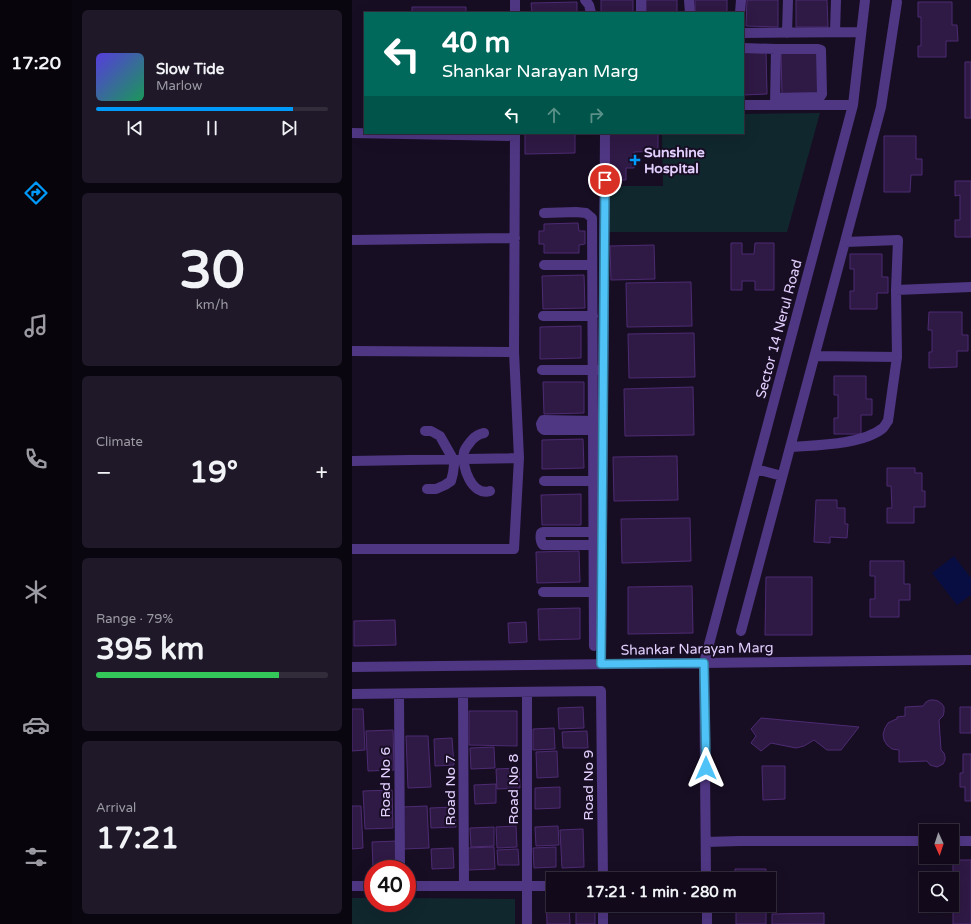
<!DOCTYPE html>
<meta charset="utf-8">
<style>
:root{--surface:#120a1b;--page:#1f1828;--text:#f1f3f6;--muted:#9c9aa3;--line:#312b3a;--accent:#009afb}
body{margin:0;font-family:"Varela Round",sans-serif;background:var(--page);color:var(--text);height:100vh;display:flex;flex-direction:column;font-size:15px;white-space:nowrap}
*{box-sizing:border-box;margin:0}
p{font-size:13px;color:var(--muted)}
.icon{flex:none;width:22px;height:22px;fill:none;stroke:currentColor;stroke-width:2;stroke-linecap:round;stroke-linejoin:round}
.map{position:relative;flex:1;overflow:hidden}
.sheet{display:flex;flex-direction:column;gap:10px;padding:10px;background:#0a060f;width:280px}
.sheet>*{flex:none}
.top-card{position:absolute;left:12px;top:12px;width:380px;height:122px;border-radius:0px;box-shadow:0 4px 16px #0002,0 0 0 1px var(--line);background:#00695c;color:#fff;overflow:hidden}
.needle{width:26px;rotate:177deg}
.buttons{position:absolute;left:567px;top:824px;display:grid;gap:8px}
.buttons a{display:grid;place-items:center;width:40px;height:40px;border-radius:0px;background:var(--surface);box-shadow:0 4px 16px #0002,0 0 0 1px var(--line);font-size:20px}
.speed{position:absolute;left:12px;top:860px;display:flex;gap:8px;font-size:20px;font-weight:700;text-align:center}
.speed>*{display:grid;place-content:center;width:52px;height:52px;border-radius:50%;background:var(--surface);box-shadow:0 4px 16px #0002,0 0 0 1px var(--line);line-height:1}
.speed .limit{border:6px solid #d22;background:#fff;color:#111}
.pin{position:absolute;display:grid;place-items:center;width:34px;height:34px;color:#fff;margin:-17px;border:2px solid #fff;border-radius:50%;box-shadow:0 1px 4px #0007}
.me{position:absolute;width:44px;margin:-22px;rotate:0deg;stroke-linejoin:round;filter:drop-shadow(0 0 3px #0008)}
.turn{display:flex;align-items:center;gap:14px;height:84px;padding:0 12px;font-size:18px}
.turn .icon{width:52px;height:52px;stroke-width:2.5}
.turn b{display:block;font-size:28px;line-height:34px}
.lanes{display:flex;align-items:center;height:38px;padding:0 12px;background:#0003;justify-content:center;gap:20px;direction:ltr}
.lanes .off{opacity:.35}
.big{font-size:30px;font-weight:700;line-height:1.1}
.sheet .widget{flex:1;display:flex;flex-direction:column;justify-content:center;gap:6px;min-width:0;padding:0 14px;border-radius:6px;background:var(--page)}
.sheet .dial{align-items:center;gap:0}
.dial b{font-size:52px;line-height:1}
.song{display:flex;align-items:center;gap:12px}
.cover{width:48px;height:48px;border-radius:6px;background:linear-gradient(135deg,hsl(250 70% 55%),hsl(150 70% 35%))}
.played{height:4px;border-radius:2px;background:linear-gradient(90deg,var(--accent) 85%,var(--line) 85%)}
.keys{display:flex;justify-content:space-around;direction:ltr}
.heat{display:flex;justify-content:space-between;align-items:center;font-size:22px;direction:ltr}
.charge{height:6px;border-radius:3px;background:linear-gradient(90deg,#34c759 79%,var(--line) 0)}
.trip{position:absolute;left:194px;top:872px;width:230px;height:40px;border-radius:0px;background:var(--surface);box-shadow:0 4px 16px #0002,0 0 0 1px var(--line);font-weight:700;line-height:40px;text-align:center}
main{display:flex;flex:1;min-height:0}
.dock{display:flex;flex-direction:column;width:72px;justify-content:space-around;align-items:center;background:#07040b;color:var(--muted)}
.dock .icon{width:28px;height:28px}
.dock .active{color:var(--accent)}
.dock b{font-size:18px;color:var(--text)}
.map>svg:first-child{display:block}
.green{fill:#10272e}
.water{fill:#080d42}
.building{fill:#2f1945;stroke:#4d2b72}
.lines{fill:none;stroke-linecap:round;stroke-linejoin:round}
.minor{stroke:#503784;stroke-width:10}
.route-casing{stroke:#337fa1;stroke-width:10}
.route{stroke:#4fc3f7;stroke-width:7}
.poi-dot{fill:#009afb;stroke:#180e24;stroke-width:1.5}
.labels{text-anchor:middle;dominant-baseline:central;stroke-width:4;stroke-linejoin:round;paint-order:stroke}
.poi-label{font-size:14px;font-weight:bold;fill:#e3d0ff;stroke:#180e24;text-anchor:start}
.street-label{font-size:14px;fill:#e3d0ff;stroke:#180e24}
</style>
<main>
<nav class="dock">
<b>17:20</b>
<svg class="icon active" aria-label="directions" viewBox="0 0 24 24"><path d="M12 3l9 9-9 9-9-9zM9 14v-3h6M13 9l2 2-2 2"/></svg>
<svg class="icon" aria-label="music" viewBox="0 0 24 24"><path d="M9 18V5l10-2v13"/><circle cx="6" cy="18" r="3"/><circle cx="16" cy="16" r="3"/></svg>
<svg class="icon" aria-label="phone" viewBox="0 0 24 24"><path d="M5 4h4l2 5-3 2q2 4 5 5l2-3 5 2v4C11 20 4 13 5 4z"/></svg>
<svg class="icon" aria-label="climate" viewBox="0 0 24 24"><path d="M12 3v18M4 7l16 10M4 17L20 7"/></svg>
<svg class="icon" aria-label="car" viewBox="0 0 24 24"><path d="M5 17H2v-5l4-1 3-4h7l3 4 3 1v5h-3M9 17h6M6 11h13"/><circle cx="7" cy="17" r="2"/><circle cx="17" cy="17" r="2"/></svg>
<svg class="icon" aria-label="filters" viewBox="0 0 24 24"><path d="M4 7h16M4 17h16"/><circle cx="9" cy="7" r="2"/><circle cx="15" cy="17" r="2"/></svg>
</nav>
<section class="sheet">
<div class="widget">
<div class="song"><i class="cover"></i><div><b>Slow Tide</b><p>Marlow</p></div></div>
<div class="played"></div>
<div class="keys"><svg class="icon" aria-label="previous" viewBox="0 0 24 24"><path d="M18 5L8 12l10 7zM5 5v14"/></svg><svg class="icon" aria-label="pause" viewBox="0 0 24 24"><path d="M8 5v14M16 5v14"/></svg><svg class="icon" aria-label="next" viewBox="0 0 24 24"><path d="M6 5l10 7-10 7zM19 5v14"/></svg></div>
</div>
<div class="widget dial"><b>30</b><p>km/h</p></div>
<div class="widget"><p>Climate</p>
<div class="heat"><a>−</a><b class="big">19°</b><a>+</a></div>
</div>
<div class="widget"><p>Range · 79%</p><b class="big">395 km</b><div class="charge"></div></div>
<div class="widget"><p>Arrival</p><b class="big">17:21</b></div>
</section>
<div class="map">
<svg width="619" height="924" viewBox="0 0 619 924">
<rect width="100%" height="100%" fill="#180e24"/>
<path class="green" d="M468 113 435 232H255V186H311L310 133H391V114Z
M0 898H21V903H55V898L163 899V924H0Z"/>
<path class="water" d="M602 556 619 578V595L605 605 580 573Z"/>
<path class="building" d="M249 0H281V13H249Z
M294 0H325V13H294Z
M343 0H375V13H343Z
M395 0H426V27L394 26Z
M444 0H475L476 27H444Z
M225 2V13H180L179 3Z
M566 2H600V25H605L606 41H594V57H566V46H569V17H566Z
M60 7H114V13H60Z
M391 51H414L415 94 391 95Z
M429 53H467L468 94 430 95Z
M613 62H619V118H613Z
M173 133H223V153L173 154Z
M257 133H306V151L282 152V168H274V180H258Z
M532 136H564V159H570V175H559L558 192H532Z
M603 181H619V237H603V220H608V195L603 196Z
M226 223 227 231H233V244L227 245V253H192V244H187V231H192V224Z
M379 243H390V254H402L403 243H422V290H403V281H390V290H379Z
M302 245 303 279 259 280 258 246Z
M498 254H530V277H536V293H525V309H498V291H502V269H498Z
M232 275 233 308 191 309 190 276Z
M339 282 340 326 275 327 274 283Z
M577 312H610V335H616V351H605V367L577 368V352H580V330H576Z
M229 326V358L188 359V327Z
M342 333 343 377 277 378 276 334Z
M482 376H514V399H520V415H509V434H482V418H486V395H482Z
M191 382H232V413L192 414Z
M341 387 342 435 273 436 272 389Z
M231 439 232 468 190 469V440Z
M325 456 326 500 262 501 261 457Z
M535 468H563V473H570V491H573V507H562V523H535V508H540L539 486H535Z
M229 494V525H190L189 495Z
M464 500H485V508H493V524H496L495 538 478 537V543L462 542Z
M338 518 339 561 270 563 269 519Z
M227 551 228 582 185 583 184 552Z
M518 561H552V584H558V600H547V617H518V599H523V576H518Z
M414 577H460V635H413Z
M340 586 341 633 276 634V587Z
M228 608V639L187 640 186 609Z
M43 620 44 645 2 646V621Z
M174 622 175 642 157 643 156 623Z
M578 700H582L586 701 590 704 592 707V712L591 716 587 720 589 750 592 753 593 757V760L591 764 585 767 578 765 575 761 547 762V750L540 749 535 745 532 740 531 734 533 728 536 723 542 720 545 719V717L553 716V707L571 706 574 702Z
M231 707 232 728 207 729 206 708Z
M608 707H619V733H608Z
M0 709H11L13 750 0 751Z
M117 711H165V746L117 745Z
M409 718 507 727 489 750H475L462 740 452 746 444 748 419 743 409 751 399 743 404 736 399 729Z
M202 728 203 749 181 750V729Z
M41 730 42 770 16 771 14 731Z
M235 731 236 748H211L210 732Z
M54 736H76L79 787 56 788Z
M100 738 102 765 83 766 82 739Z
M142 747 143 768 119 769 118 748Z
M205 751 206 777 185 778 184 752Z
M611 754H619V801H613V787H608V773H611Z
M410 766H433V799L411 800Z
M167 768 168 788 145 789 144 769Z
M144 784V803L123 804 122 785Z
M208 787V808L183 809V788Z
M40 790 41 828 13 829 11 791Z
M0 806H9L11 848 0 849Z
M75 806 77 848 51 849 50 807Z
M103 807 104 827 79 828 78 808Z
M164 826 165 847 145 848 144 827Z
M206 826 207 845 184 846 183 827Z
M142 827V846L119 847 118 828Z
M231 829 232 867 210 868 208 830Z
M45 841 46 867 21 868 20 842Z
M142 847 143 869 116 870 115 848Z
M204 847V867L182 868 181 848Z
M101 848 102 868 80 869 79 849Z
M166 849 167 865H146L145 850Z
M601 860H619V924H601Z
M383 869H414V879H383Z
M194 893H201V905H217L218 924H195Z
M224 905H243V924H224Z
M384 905H414V924H384Z
M472 913V924H420V914Z"/>
<g class="lines">
<path class="minor" d="M233 0 237 5 239 13
M289 0V13
M337 0 338 13
M163 13V0
M388 13 389 0
M483 32 484 0
M391 33 509 32
M435 33 436 0
M391 48 424 49
M391 105H501
M423 105 424 49H466L469 50 470 94 468 97 423 98
M0 133 163 136
M192 213 224 212 234 213 240 218 242 646
M0 240 163 238
M493 242 546 240 544 290
M192 265H240
M191 316H241
M0 351 162 352
M463 356 545 357
M190 370H247
M241 430H192L190 428 189 424 191 420 241 421
M73 431H79L88 436 101 459 102 465 101 473 99 481 93 485 84 489H75
M132 433C127 434 122 437 119 441 116 445 113 448 112 452 109 466 120 497 138 491
M438 447C464 445 510 445 531 428 533 426 534 423 536 421L545 357 544 290 619 287
M0 461 167 458
M404 469 430 476
M192 481H246
M241 532H191L189 533C188 538 188 541 191 545H241
M0 549H162L167 458 162 352 163 133
M191 592H241
M389 631 529 107 545 2
M249 664 253 133
M0 667 619 660
M175 692V924
M111 693 112 886
M0 694 249 691 251 879
M47 694 48 869
M600 841H619
M354 842 387 841H574
M354 879 352 663 501 105 513 0
M0 886H21
M55 886H201
M251 905V924
M355 905V924"/>
</g>
<g class="lines">
<g class="route-casing">
<path id="route" d="M253 180 249 664 352 663 354 768"/>
</g>
<use href="#route" class="route"/>
</g>
<path class="poi-dot" d="M281 154h4v4h4v4h-4v4h-4v-4h-4v-4h4z"/>
<g class="labels">
<g class="poi-label">
<text x="292" y="152">Sunshine<tspan x="292" dy="16">Hospital</tspan></text>
</g>
<g class="street-label">
<text transform="translate(427 329) rotate(-75)">Sector 14 Nerul Road</text>
<text transform="translate(345 649) rotate(-1)">Shankar Narayan Marg</text>
<text transform="translate(33 782) rotate(-90)">Road No 6</text>
<text transform="translate(236 785) rotate(-90)">Road No 9</text>
<text transform="translate(161 789) rotate(-90)">Road No 8</text>
<text transform="translate(98 790) rotate(-90)">Road No 7</text>
</g>
</g>
</svg>
<div class="buttons">
<a><svg class="needle" viewBox="-14 -14 28 28"><path d="M0-13l5 13h-10z" fill="#e53935"/><path d="M0 13l5-13h-10z" fill="#9c9aa3"/></svg></a>
<a><svg class="icon" aria-label="search" viewBox="0 0 24 24"><circle cx="10" cy="10" r="6"/><path d="M15 15l6 6"/></svg></a>
</div>
<div class="speed"><div class="limit">40</div></div>
<div class="pin" style="left:253px;top:180px;background:#d93025"><svg class="icon" aria-label="arrive" viewBox="0 0 24 24"><path d="M6 21V4h12l-3 4 3 4H6"/></svg></div>
<svg class="me" style="left:354px;top:768px" viewBox="-20 -20 40 40"><path d="M0-17L14 15 0 8-14 15z" fill="#4fc3f7" stroke="#fff" stroke-width="4"/></svg>
<div class="trip">17:21 · 1 min · 280 m</div>
<div class="top-card">
<div class="turn"><svg class="icon" aria-label="left" viewBox="0 0 24 24"><path d="M17 20v-9H6M10 6l-5 5 5 5"/></svg><div><b>40 m</b>Shankar Narayan Marg</div></div>
<div class="lanes"><svg class="icon" aria-label="left" viewBox="0 0 24 24"><path d="M17 20v-9H6M10 6l-5 5 5 5"/></svg><svg class="icon off" aria-label="ahead" viewBox="0 0 24 24"><path d="M12 20V5M6 11l6-6 6 6"/></svg><svg class="icon off" aria-label="right" viewBox="0 0 24 24"><path d="M7 20v-9h11M14 6l5 5-5 5"/></svg></div>
</div>
</div>
</main>
